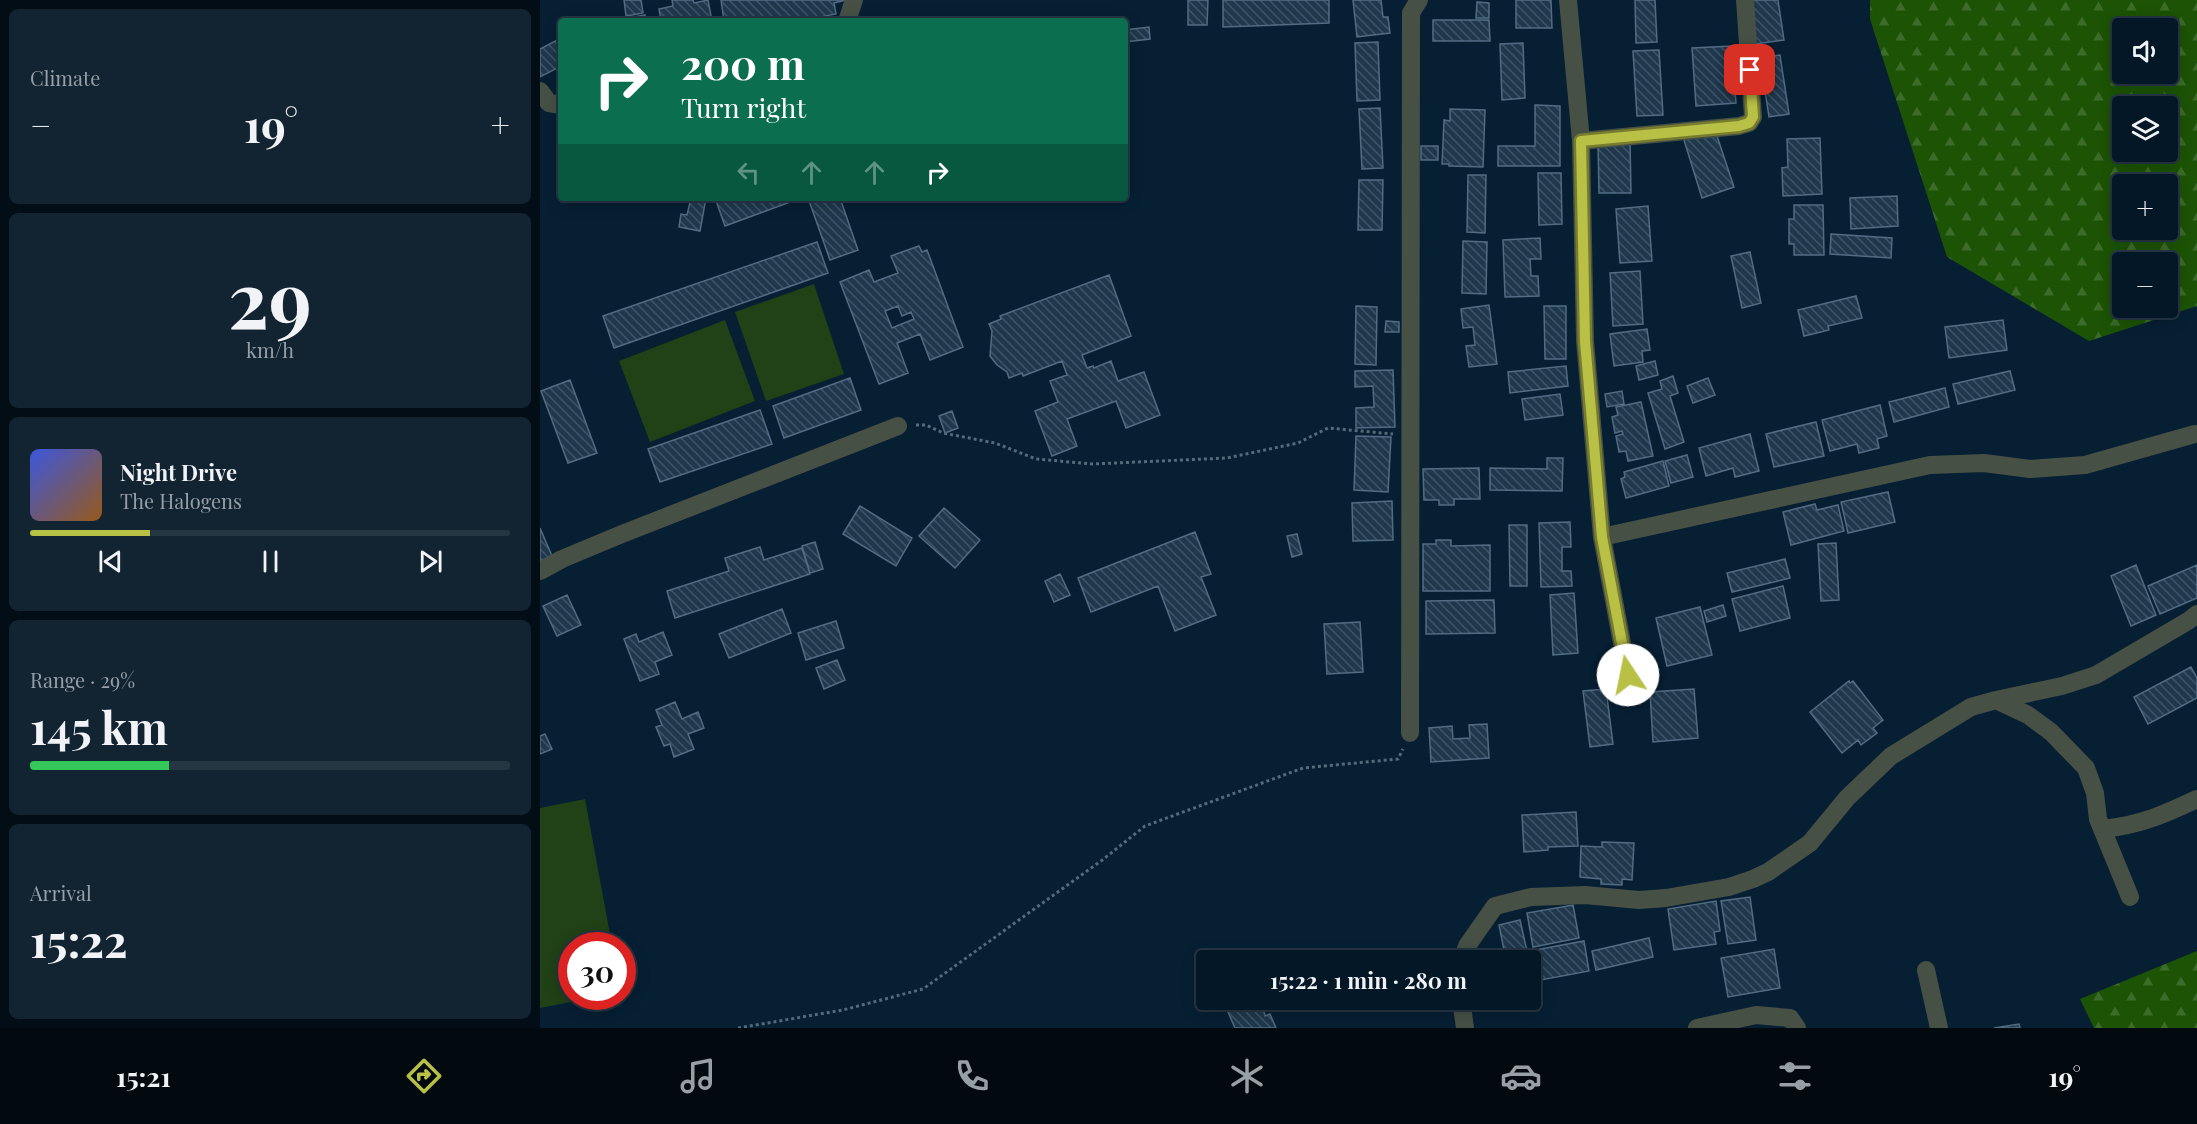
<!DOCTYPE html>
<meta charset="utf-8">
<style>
:root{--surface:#041726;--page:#122432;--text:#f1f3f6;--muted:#979fa7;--line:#253643;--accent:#b9c046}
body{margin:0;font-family:"Playfair Display",serif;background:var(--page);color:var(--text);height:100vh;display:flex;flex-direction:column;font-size:22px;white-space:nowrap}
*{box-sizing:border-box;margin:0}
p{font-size:20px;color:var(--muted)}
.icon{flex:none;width:33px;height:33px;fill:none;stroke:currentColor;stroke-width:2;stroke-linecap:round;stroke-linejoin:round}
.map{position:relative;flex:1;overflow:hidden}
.drawer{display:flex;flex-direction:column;gap:9px;padding:9px;background:#020d15;width:540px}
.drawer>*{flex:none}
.guide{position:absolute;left:18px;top:18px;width:570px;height:183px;border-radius:6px;box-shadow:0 3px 15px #0003,0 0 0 2px var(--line);background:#0b6e4f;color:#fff;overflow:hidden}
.buttons{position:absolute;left:1572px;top:18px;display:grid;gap:12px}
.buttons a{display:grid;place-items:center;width:66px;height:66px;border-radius:6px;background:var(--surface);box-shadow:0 3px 15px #0003,0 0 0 2px var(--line);font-size:30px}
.speed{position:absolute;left:18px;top:932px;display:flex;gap:12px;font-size:30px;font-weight:700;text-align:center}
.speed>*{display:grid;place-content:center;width:78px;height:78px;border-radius:50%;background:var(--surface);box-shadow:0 3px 15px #0003,0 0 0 2px var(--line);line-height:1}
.speed .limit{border:9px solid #d22;background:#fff;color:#111}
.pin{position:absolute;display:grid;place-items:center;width:51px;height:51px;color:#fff;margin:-26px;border-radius:12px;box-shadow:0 3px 9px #0006}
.me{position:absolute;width:66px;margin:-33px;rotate:349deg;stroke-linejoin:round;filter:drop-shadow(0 0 4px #0008)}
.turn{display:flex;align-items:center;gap:21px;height:126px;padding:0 24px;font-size:27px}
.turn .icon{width:78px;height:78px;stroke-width:2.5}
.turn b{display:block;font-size:42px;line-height:51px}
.lanes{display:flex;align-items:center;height:57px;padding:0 24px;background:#0003;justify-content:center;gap:30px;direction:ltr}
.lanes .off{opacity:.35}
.big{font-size:45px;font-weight:700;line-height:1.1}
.drawer .widget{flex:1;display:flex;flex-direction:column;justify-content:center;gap:9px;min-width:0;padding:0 21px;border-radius:9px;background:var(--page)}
.drawer .dial{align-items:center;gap:0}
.dial b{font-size:78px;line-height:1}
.song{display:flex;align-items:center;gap:18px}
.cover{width:72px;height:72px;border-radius:9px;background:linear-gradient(135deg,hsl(230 70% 55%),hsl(30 70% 35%))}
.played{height:6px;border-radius:3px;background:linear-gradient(90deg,var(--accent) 25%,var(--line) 25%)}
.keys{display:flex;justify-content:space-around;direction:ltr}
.heat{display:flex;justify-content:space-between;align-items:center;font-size:33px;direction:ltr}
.charge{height:9px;border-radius:4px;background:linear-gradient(90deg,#34c759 29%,var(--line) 0)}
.trip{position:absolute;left:656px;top:950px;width:345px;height:60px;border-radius:6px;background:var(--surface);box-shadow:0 3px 15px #0003,0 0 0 2px var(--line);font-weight:700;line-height:60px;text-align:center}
.tab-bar{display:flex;height:96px;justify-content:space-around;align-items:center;background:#02090f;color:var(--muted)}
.tab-bar .icon{width:42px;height:42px}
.tab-bar .current{color:var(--accent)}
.tab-bar b{font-size:27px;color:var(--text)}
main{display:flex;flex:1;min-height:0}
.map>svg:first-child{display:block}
.green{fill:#214117}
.forest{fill:url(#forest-firs);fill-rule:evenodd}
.building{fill:url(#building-back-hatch);stroke:#526c84;stroke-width:1.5;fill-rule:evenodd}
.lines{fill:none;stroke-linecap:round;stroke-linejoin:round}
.path{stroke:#556a7b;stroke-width:3;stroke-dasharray:3 3;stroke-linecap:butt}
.minor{stroke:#465045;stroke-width:18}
.route-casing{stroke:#787d2e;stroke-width:15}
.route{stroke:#b9c046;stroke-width:10}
</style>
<main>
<section class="drawer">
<div class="widget"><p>Climate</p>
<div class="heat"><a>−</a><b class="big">19°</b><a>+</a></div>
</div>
<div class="widget dial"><b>29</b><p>km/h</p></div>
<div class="widget">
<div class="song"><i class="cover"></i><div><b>Night Drive</b><p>The Halogens</p></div></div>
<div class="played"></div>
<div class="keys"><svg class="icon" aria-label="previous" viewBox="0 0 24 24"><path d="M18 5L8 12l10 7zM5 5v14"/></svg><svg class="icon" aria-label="pause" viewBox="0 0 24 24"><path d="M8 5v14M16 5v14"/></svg><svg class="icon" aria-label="next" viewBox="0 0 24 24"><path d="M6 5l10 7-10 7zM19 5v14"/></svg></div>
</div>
<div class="widget"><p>Range · 29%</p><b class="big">145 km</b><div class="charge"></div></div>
<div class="widget"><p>Arrival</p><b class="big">15:22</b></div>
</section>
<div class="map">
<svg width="1657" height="1028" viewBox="0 0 1657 1028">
<defs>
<pattern id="forest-firs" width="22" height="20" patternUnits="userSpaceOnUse" patternTransform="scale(1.5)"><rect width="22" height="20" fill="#1c5305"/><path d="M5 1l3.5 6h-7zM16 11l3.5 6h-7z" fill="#3c6b2a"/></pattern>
<pattern id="building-back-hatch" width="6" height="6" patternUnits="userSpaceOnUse" patternTransform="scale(1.5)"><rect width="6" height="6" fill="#1f384d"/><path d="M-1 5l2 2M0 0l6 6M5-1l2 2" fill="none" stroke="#3f5467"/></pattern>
</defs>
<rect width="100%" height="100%" fill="#061f33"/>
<path class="green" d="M274 284 304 374 226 401 195 312Z
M185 320 215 401 110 442 79 361Z
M45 799 72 945H32V996H62L0 1008V808Z"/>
<path class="forest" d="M1330 0H1657V306L1549 341 1407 257 1330 19ZM1582 28H1628V74H1582ZM1582 106H1628V152H1582ZM1582 184H1628V230H1582ZM1582 262H1628V308H1582Z
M1657 951V1028H1554L1540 999Z"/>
<path class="building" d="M84 0H101L103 13 86 16Z
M132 0H153L154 3 168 0 172 21H121L119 9 133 6Z
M181 0H306L294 3 296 14 259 21H184Z
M648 0H668L667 25H648Z
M683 0H789V23L683 27Z
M813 0H841L843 17H848L850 33 817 37Z
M976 0H1011L1012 28H976Z
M1095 0H1115L1117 42 1096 43Z
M1209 0H1238L1244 40 1216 44Z
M937 2 949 3V18H936Z
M105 15 106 21H89V18Z
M893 20H949L950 41H893Z
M609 27 610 39 585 42V30Z
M21 38V66L0 77V49Z
M838 42 840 100 817 101 815 43Z
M983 43 985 98 962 100 960 44Z
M1192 46 1196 103 1156 106 1152 48Z
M1119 50 1123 115 1097 116 1093 51Z
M1240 55 1249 114 1229 117 1220 58Z
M995 105 1020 106V166H958V146H995Z
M840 108 843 168 822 169 819 109Z
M910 109 945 110 943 167 909 166V164H902L904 120 910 121Z
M1175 130 1194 187 1162 198 1144 140Z
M1280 138 1282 194 1243 196 1242 168 1248 167 1247 139Z
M1058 141H1090L1091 193H1059Z
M881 146H898V160H881Z
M998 173H1021L1022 224 999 225Z
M928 175H946L945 233 927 232Z
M819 180H843L842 230H818Z
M1357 196 1358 226 1311 229 1310 198Z
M151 198H166L160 231 139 227 141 214 147 215Z
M175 198H261L185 226Z
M268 198H300L318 250 290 260Z
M1254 205H1283L1284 255H1254V244H1249V219H1254Z
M1108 206 1112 261 1080 263 1076 209Z
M1291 234 1352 238 1351 258 1290 254Z
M1000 238 1001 259H990L991 276H998L999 296 965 297 963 240Z
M923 241 947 242 946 294 922 293Z
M277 242 288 273 74 348 63 316Z
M379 246 382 252 387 250 423 347 390 360 380 334 357 343 368 373 339 384 300 282 329 270 334 282 358 273 351 256ZM358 306 362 316 371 312 374 319 352 328 345 311Z
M1210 252 1221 303 1202 308 1191 256Z
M1100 271 1103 324 1073 326 1070 273Z
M569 275 591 336 542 355 547 368 553 366 554 368 571 361 578 381 604 372 620 415 586 428 576 401 527 419 537 446 512 456 495 411 518 402 510 381 527 375 522 361 483 376 482 373 469 378 467 372 457 365 450 356 452 331 449 324 461 319 460 316Z
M1316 296 1322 318 1288 326 1289 330 1264 336 1258 310Z
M949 305 957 364 929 367 926 346 935 345 933 327 923 328 921 309Z
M816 306 837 307 836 365 815 364Z
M1004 306H1026V359H1005Z
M1463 320 1467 350 1409 358 1405 327Z
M846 321 859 322V332H845Z
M1107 329 1110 350 1102 351 1103 362 1074 366 1070 334Z
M1115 361 1118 375 1099 380 1096 366Z
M1026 366 1028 386 970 393 968 372Z
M853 370 855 427 816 428V408L834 407 833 386 815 387V371Z
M1470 371 1475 390 1418 404 1413 384Z
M1133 376 1138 393 1130 396 1144 442 1125 449 1108 393 1122 389 1120 381Z
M310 378 321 410 244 438 233 406Z
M1168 378 1175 395 1153 403 1147 386Z
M30 380 57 453 28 463 1 391Z
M1405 388 1409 407 1354 422 1349 402Z
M1082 391 1084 404 1067 407 1065 394Z
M1020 394 1023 415 985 420 982 399Z
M1101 402 1113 456 1088 461 1086 451 1079 452 1076 436 1083 434 1082 431 1075 433 1072 417 1078 415 1076 407Z
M1340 405 1347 436 1337 439 1339 448 1319 453 1317 444 1290 451 1282 420Z
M220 410 232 444 120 482 108 449Z
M412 411 418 428 405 433 399 416Z
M1276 422 1284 456 1234 467 1226 434Z
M1210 434 1219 471 1195 477 1193 468 1166 476 1159 448Z
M816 436 851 437 848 492 814 490Z
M1147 455 1153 477 1131 483 1125 461Z
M1007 458H1023L1022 491 950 490V468L1007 469Z
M1123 461 1129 486 1086 498 1081 479 1085 477 1084 472Z
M939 468 940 499H914V505H899V500H884L883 469Z
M1348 492 1355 522 1308 533 1301 502Z
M852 501 853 540 813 541 812 503Z
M1275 504 1277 510 1298 505 1304 531 1251 545 1243 512Z
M320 506 372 538 356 566 303 534Z
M404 508 440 540 415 568 379 536Z
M1030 522 1031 547H1022V571H1031L1032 586 1001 587 999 523Z
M969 525H987V586H970Z
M0 528 12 556 0 561Z
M655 532 671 574 661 577 676 615 635 631 618 586 551 612 538 578Z
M757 534 762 554 752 557 747 536Z
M896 540H911V546L950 545V591H883V544H896Z
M275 542 283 569 270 573 262 546Z
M1296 543 1299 600 1281 601 1278 544Z
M220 547 224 560 262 548 270 574 135 618 127 591 189 571 185 558Z
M1245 559 1250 578 1192 592 1187 573Z
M1596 565 1616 615 1591 626 1571 576Z
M1657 565V598L1620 614 1608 586Z
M520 574 530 595 514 602 505 581Z
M1243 586 1250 618 1200 631 1192 599Z
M1034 593 1038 653 1013 655 1010 595Z
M27 595 41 625 17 636 3 606Z
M954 600 955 633 886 634V601Z
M1183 605 1186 616 1167 622 1164 611Z
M1160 607 1172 655 1127 666 1116 618Z
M242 609 251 633 189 658 179 634Z
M296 621 304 648 266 660 258 633Z
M820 622 823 672 787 674 784 624Z
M123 632 132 655 115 662 119 674 100 681 84 639 96 634 99 642Z
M297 660 305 680 284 689 276 668Z
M1651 667 1657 678V698L1608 724 1594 697Z
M1309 681 1310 683 1313 681 1343 720 1333 728 1337 733 1321 745 1318 740 1302 753 1270 712Z
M1066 689 1073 744 1050 747 1043 691Z
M1154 689 1158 738 1113 742 1110 692Z
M135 702 142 719 158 712 164 728 148 734 154 749 134 757 130 744 124 746 116 727 122 725 116 710Z
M947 724 949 758 891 762 889 728 912 726 913 739 930 738 929 725Z
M5 734 12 749 0 754V736Z
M1036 812 1038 846 1008 847V850L984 852 982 815Z
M1062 842 1094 843 1092 880 1082 879V885L1061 884V879L1040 877 1041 846 1062 847Z
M1210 897 1216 940 1188 944 1181 901Z
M1176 901 1180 931 1174 932 1176 944 1134 950 1128 909Z
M1033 905 1039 938 993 947 987 913Z
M980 920 989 960H966L959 925Z
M1109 938 1113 957 1056 970 1052 951Z
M1044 941 1049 971 1001 980 995 950Z
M1234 949 1240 988 1188 997 1181 958Z
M719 999H721L726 1011 724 1012 725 1016 730 1014 736 1028H695L688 1012Z
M1479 1024 1480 1028H1454Z"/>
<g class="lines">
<path class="path" d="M376 425H386L403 433 455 443 496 459 553 464 687 458 758 443 788 428 853 434
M198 1028 303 1010 383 989 561 861 605 826 763 768 858 759 863 749"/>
<path class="minor" d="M1028 0 1041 141 1045 341 1062 537 1088 675
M307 21 314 0
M0 91 9 103 21 105
M1041 141 1199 126 1209 123 1213 117 1205 0
M1062 537 1390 465 1444 463 1490 469 1545 465 1655 434
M0 571 22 559 82 534 358 426
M1456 700 1488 715 1511 732 1546 768 1555 793 1558 819 1590 897
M870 733 871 13 879 0
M1563 829C1600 825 1623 815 1657 799
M922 960 927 946 955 906 991 897 1045 895 1099 900 1126 898 1189 887 1213 879 1228 872 1270 843 1307 798 1351 756 1431 707 1456 700 1522 686 1556 675 1648 621 1657 614
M1386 970 1399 1028
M921 999 925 1028
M1157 1028 1216 1015 1250 1018 1257 1028"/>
</g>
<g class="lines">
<g class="route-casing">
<path id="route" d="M1088 675 1062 537 1045 341 1041 141 1199 126 1209 123 1213 117 1210 70"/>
</g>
<use href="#route" class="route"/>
</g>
</svg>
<div class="buttons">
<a><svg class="icon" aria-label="sound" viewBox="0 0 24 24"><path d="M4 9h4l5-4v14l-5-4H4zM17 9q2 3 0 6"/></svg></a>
<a><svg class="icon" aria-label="layers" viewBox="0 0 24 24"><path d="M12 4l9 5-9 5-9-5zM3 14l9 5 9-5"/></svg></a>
<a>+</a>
<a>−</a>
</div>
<div class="speed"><div class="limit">30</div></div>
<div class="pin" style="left:1210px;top:70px;background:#d93025"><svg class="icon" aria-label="arrive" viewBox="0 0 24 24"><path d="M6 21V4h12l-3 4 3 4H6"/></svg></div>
<svg class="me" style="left:1088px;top:675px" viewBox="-20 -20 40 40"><circle r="19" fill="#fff"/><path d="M0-13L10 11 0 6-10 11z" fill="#b9c046"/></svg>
<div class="trip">15:22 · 1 min · 280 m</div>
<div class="guide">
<div class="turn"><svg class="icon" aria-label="right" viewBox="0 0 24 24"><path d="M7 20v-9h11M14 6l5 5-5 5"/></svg><div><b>200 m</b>Turn right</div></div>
<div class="lanes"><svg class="icon off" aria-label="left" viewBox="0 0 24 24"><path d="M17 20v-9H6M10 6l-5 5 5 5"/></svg><svg class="icon off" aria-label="ahead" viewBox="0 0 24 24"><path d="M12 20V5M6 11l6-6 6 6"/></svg><svg class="icon off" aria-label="ahead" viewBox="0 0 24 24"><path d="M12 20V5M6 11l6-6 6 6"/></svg><svg class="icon" aria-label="right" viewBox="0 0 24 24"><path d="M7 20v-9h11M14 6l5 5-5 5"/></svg></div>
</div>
</div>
</main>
<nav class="tab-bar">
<b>15:21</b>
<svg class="icon current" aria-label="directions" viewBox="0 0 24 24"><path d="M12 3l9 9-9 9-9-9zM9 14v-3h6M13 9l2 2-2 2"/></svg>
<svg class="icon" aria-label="music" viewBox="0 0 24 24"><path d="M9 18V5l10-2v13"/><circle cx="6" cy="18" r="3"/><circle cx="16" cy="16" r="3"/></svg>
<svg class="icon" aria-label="phone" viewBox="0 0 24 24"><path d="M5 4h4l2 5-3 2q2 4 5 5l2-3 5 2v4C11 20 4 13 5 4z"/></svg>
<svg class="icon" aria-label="climate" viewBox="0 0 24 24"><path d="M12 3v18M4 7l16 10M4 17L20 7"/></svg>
<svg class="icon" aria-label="car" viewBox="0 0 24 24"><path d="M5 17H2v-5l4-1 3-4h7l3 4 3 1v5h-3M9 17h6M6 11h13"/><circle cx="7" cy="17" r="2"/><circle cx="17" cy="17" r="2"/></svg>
<svg class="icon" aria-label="filters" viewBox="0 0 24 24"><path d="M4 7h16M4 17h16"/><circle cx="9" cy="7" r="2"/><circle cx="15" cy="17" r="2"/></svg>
<b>19°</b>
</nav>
